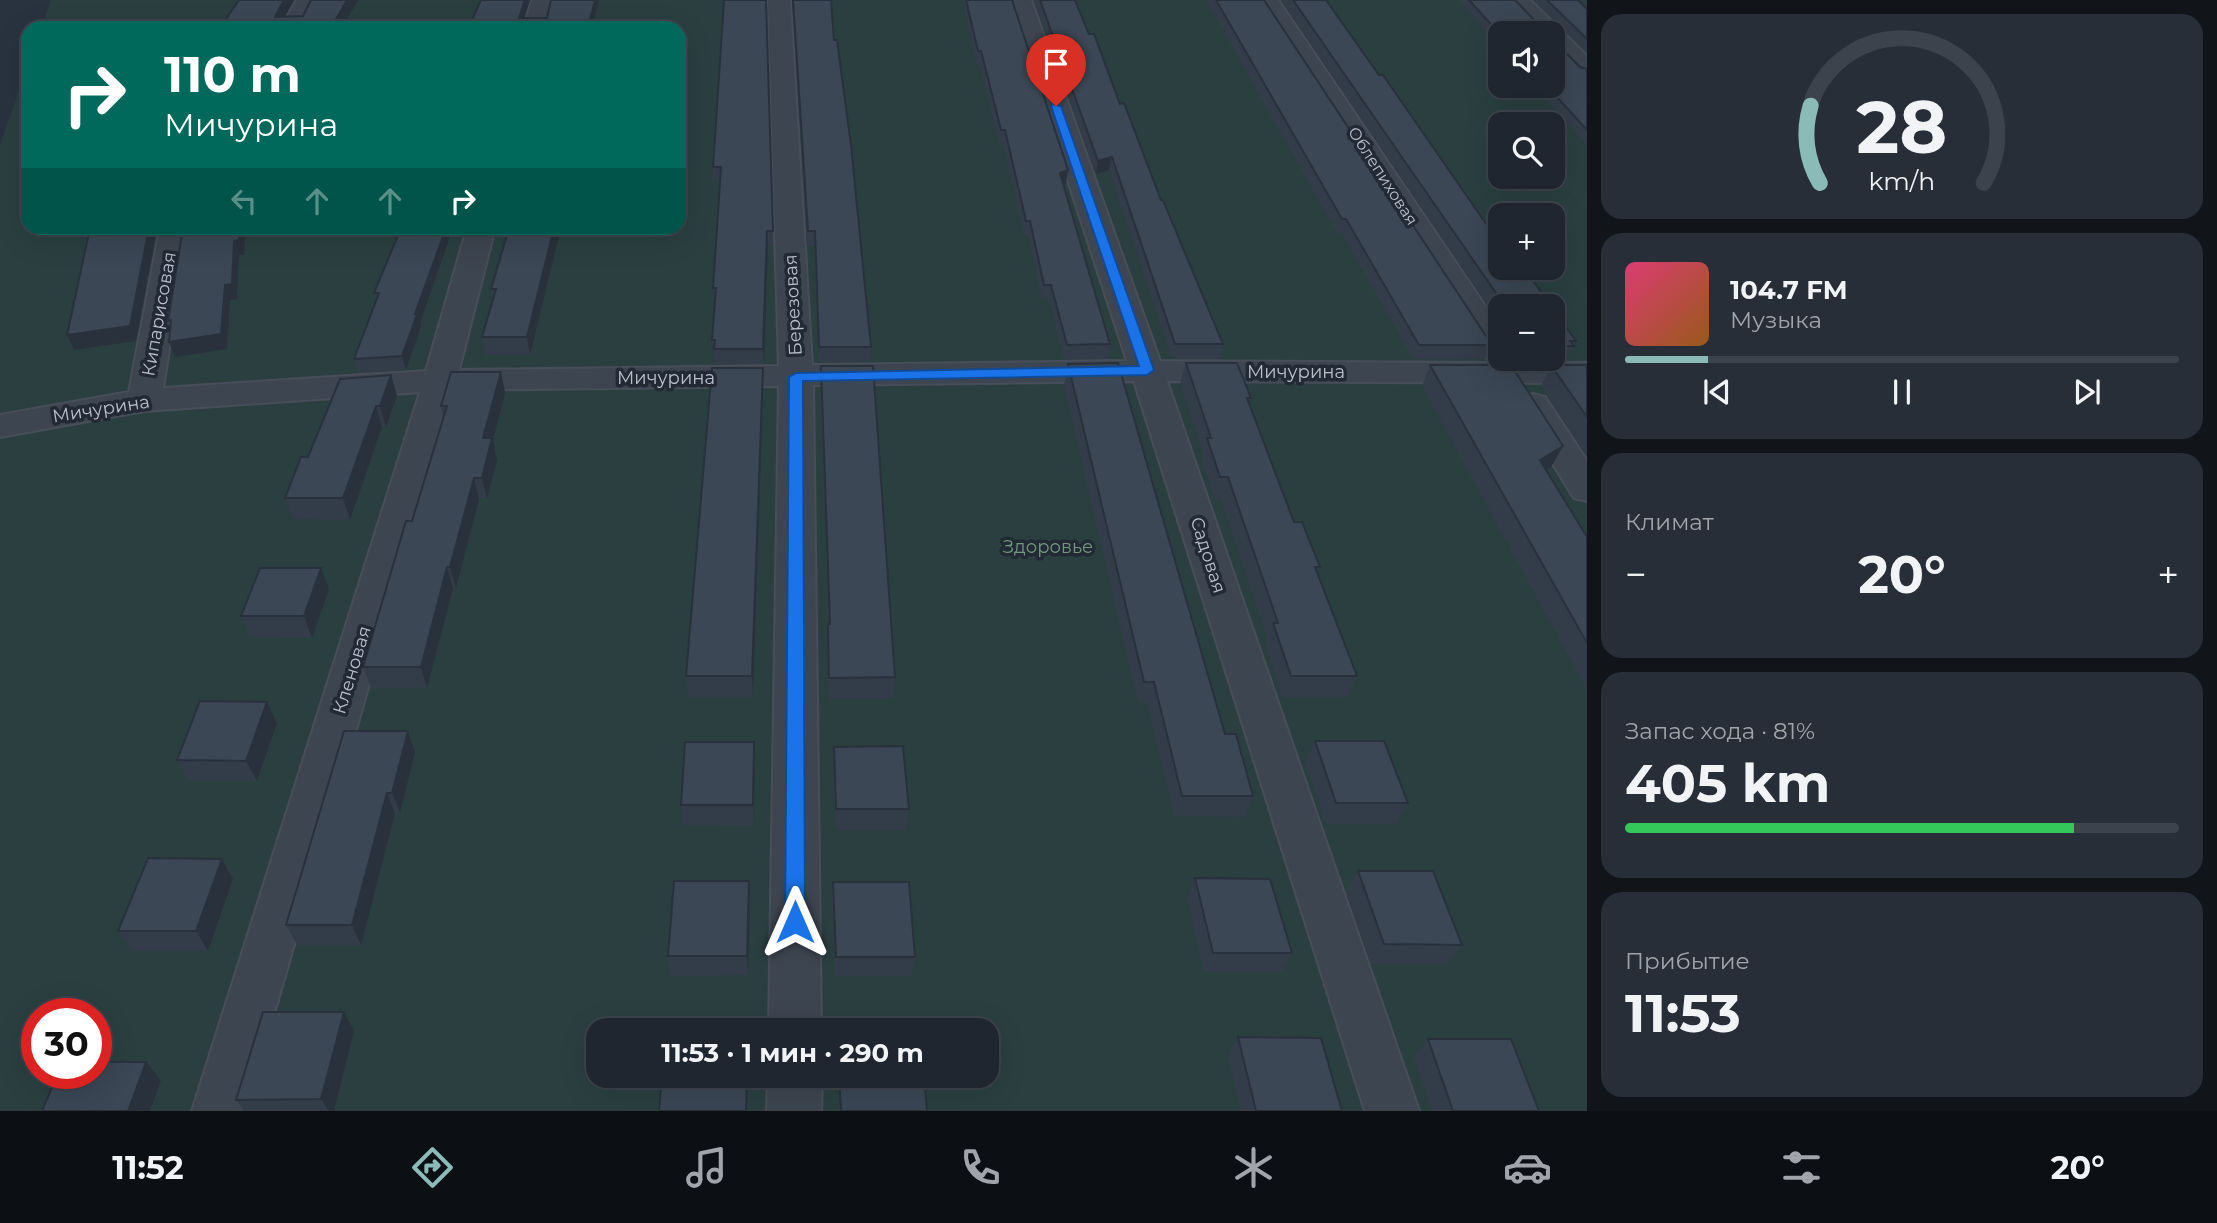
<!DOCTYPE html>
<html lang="ru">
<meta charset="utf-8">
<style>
:root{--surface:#1f2630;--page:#272e38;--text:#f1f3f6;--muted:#a1a5ab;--line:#3c434c;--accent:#8bbbb9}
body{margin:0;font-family:Montserrat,sans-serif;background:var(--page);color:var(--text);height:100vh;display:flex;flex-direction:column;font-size:26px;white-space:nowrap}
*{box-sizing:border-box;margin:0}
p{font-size:23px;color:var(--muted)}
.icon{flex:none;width:38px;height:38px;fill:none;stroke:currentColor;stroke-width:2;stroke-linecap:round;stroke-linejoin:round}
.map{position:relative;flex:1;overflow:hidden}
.drawer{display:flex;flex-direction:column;gap:14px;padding:14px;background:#11151a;width:630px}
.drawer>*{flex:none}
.guide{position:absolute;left:21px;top:21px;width:665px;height:214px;border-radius:21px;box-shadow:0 7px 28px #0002,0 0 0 2px var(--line);background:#00695c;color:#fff;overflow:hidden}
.tools{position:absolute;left:1488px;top:21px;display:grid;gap:14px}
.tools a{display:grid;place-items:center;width:77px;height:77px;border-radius:14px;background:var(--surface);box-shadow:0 7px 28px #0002,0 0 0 2px var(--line);font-size:35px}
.speed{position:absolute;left:21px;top:998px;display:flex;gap:14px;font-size:35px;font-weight:700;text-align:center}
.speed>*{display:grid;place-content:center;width:91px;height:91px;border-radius:50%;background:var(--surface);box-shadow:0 7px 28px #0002,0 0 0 2px var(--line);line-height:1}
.speed .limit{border:10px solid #d22;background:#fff;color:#111}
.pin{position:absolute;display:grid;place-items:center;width:60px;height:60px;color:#fff;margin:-72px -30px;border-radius:50% 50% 50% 0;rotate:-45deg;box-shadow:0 0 7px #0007}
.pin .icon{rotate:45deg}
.me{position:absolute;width:77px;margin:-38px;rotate:0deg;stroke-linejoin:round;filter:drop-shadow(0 0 5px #0008)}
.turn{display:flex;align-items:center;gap:24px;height:147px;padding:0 28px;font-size:32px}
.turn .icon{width:91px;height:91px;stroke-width:2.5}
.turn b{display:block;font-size:49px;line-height:60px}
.lanes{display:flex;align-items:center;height:66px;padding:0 28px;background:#0003;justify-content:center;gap:35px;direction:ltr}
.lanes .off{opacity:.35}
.big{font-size:52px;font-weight:700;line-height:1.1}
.drawer .card{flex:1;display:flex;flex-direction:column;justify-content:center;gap:10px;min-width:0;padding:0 24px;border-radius:21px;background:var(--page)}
.drawer .dial{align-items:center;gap:0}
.dial svg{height:182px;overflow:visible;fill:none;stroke:var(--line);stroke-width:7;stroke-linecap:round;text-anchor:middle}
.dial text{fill:var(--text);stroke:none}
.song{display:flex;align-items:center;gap:21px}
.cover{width:84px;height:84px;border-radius:10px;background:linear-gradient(135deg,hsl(340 70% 55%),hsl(30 70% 35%))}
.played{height:7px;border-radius:4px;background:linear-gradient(90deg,var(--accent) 15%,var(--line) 15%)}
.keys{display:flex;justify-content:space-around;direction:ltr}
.heat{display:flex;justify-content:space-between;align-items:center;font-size:38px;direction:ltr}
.charge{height:10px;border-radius:5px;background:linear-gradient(90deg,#34c759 81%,var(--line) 0)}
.trip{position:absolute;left:586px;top:1018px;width:413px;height:70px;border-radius:21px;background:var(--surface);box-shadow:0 7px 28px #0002,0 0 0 2px var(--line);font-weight:700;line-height:70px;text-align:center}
.tabs{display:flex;height:112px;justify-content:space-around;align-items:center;background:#0c0f13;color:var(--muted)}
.tabs .icon{width:49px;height:49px}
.tabs .on{color:var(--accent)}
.tabs b{font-size:32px;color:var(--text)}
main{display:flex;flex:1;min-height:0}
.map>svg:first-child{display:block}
.green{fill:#2b3f41;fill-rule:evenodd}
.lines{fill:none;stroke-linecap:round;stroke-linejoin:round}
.minor-casing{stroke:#474e59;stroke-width:4}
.minor{fill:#3d4550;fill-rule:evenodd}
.wall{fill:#333d49}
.shaded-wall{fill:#29323c}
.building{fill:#3b4755;stroke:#29323c;stroke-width:2}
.route{fill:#1a73e8;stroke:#114b97;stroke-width:2}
.labels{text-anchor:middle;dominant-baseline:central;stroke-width:7;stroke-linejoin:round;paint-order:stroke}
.far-street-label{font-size:16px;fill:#bac0ca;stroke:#222a35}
.street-label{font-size:18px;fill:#bac0ca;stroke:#222a35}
.park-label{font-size:18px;fill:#73997b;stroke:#222a35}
</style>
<main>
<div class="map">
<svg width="1587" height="1111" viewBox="0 0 1587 1111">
<rect width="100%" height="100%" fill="#293340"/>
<path class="green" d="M51 0H1587V1111H0V145L28 65V228H679V28H41ZM1500 33H1552V86H1500ZM1500 124H1552V177H1500ZM1500 215H1552V268H1500ZM1500 306H1552V359H1500ZM37 1013H96V1073H37ZM598 1031H987V1076H598Z"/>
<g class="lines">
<g class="minor-casing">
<path id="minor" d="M297 0H319L304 28H280Z
M532 0H554L547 28H523Z
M768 0H790L812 365 1127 361 1009 0H1031L1160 361 1499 363 1488 360 1484 353 1256 0H1278L1500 328V359H1512L1501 363H1587V383L1167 381 1419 1111H1365L1134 381 813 385 821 1031H769L779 386 454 390 246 1111H192L420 392 144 411 0 437V415L129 392 160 228H188L163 388 426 371 467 228H495L459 370 779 366Z
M1506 0H1530L1587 56V77L1578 75 1552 49V33H1538Z
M1533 394 1545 397 1587 461V501L1574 498 1516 405 1521 397Z
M768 1076H822L821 1111H767Z"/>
</g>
<use href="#minor" class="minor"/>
</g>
<path class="wall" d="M530 0 524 18H547L599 0 592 28H474L472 20Z
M766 0 773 246H768L764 364H715L712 340 715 302H714L713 288 721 181H713V167Z
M793 0H831L834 40 871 347 870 362H819L815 246H807Z
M963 0H1012L1066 184H1064L1110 344 1107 359H1064L1049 299H1042L1028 235H1024L1003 143H999L980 64H976Z
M1034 0H1075L1223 344 1219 359 1172 358 1109 170 1096 174Z
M1206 0H1264L1492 345 1485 359H1413L1342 233H1337Z
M1281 0H1326L1500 268 1551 306H1500V323Z
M1458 0H1515L1580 67 1587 69V145L1534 86H1552L1500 33V47Z
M1534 0H1578L1587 9V52Z
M401 228 421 327 406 370 358 373 354 359 376 301 374 293Z
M509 228 530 355H486L482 337 493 300 491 289Z
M1552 308 1576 341 1566 360H1524L1523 359H1552Z
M1186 363 1251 398 1249 404 1294 522 1320 567 1317 574 1357 676 1347 697H1282L1265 645 1267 637 1221 499H1214L1201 459 1203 452 1180 384Z
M1068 364 1225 734 1253 796 1245 817 1174 816 1147 703H1138L1064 386Z
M1430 365 1551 467 1547 470 1587 537V690L1422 386Z
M1551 365H1587V456L1541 386Z
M821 366 895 677 893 698 829 699 827 646 828 624H829L820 388Z
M763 368V389L753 697H688L686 676Z
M501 372 505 393 493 440 497 460 487 499H479L456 588H453L427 688H371L363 667 412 521 444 418 441 406Z
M391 375 397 396 386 427H382L350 520 293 519 285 498 308 457Z
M329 589 312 638 250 637 241 616Z
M277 723 257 781H188L177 760Z
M1315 741 1408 803 1396 824H1326L1305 762Z
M754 742 755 763 753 826 683 825 681 805Z
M834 747 909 809 906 830H836L833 768Z
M415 752 400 813H395L361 945H297L286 925Z
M222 859 233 879 208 951H132L118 931Z
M1358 871 1462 945 1448 964H1371L1346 891Z
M1195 878 1292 953 1281 973 1204 972 1187 898Z
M749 881 750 901 748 975 670 976 668 956Z
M833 882 915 957 912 976H835L832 902Z
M344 1012 354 1031 334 1111H244L236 1100Z
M1238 1037 1342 1111H1241L1228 1056Z
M1428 1039 1539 1111H1432L1414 1057Z
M838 1076H924L927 1111H839Z"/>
<path class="shaded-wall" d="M284 0H294L279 28 275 17Z
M347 0H358L342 28H331Z
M525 0H530L521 28 519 18Z
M595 0H599L592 28H588Z
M1112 157 1109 170 1096 174 1098 161Z
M1068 170 1066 184 1058 186 1060 173Z
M149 228H157L136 341 74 350 67 335Z
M240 228H246L244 255H239L237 299 230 300 227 349 175 357 169 342 225 285 234 241Z
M446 228H453L420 323 421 327 406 370 402 356 415 314Z
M554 228H561L530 355 527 337Z
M767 231 768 246 764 364 763 349Z
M763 368V389L753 697 752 676Z
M501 372 505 393 493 440 497 460 487 499 482 478 483 438Z
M391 375 397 396 386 427 380 406Z
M376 406 382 427 350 520 343 498Z
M1563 446 1551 467 1529 481 1540 460Z
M474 478 479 499 456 588 450 567Z
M447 567 453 588 427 688 421 667Z
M321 568 329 589 312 638 304 616Z
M267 702 277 723 257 781 246 761Z
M408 731 415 752 400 813 392 793Z
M754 742 755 763 753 826V805Z
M387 793 395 813 361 945 352 925Z
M222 859 233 879 208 951 196 931Z
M749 881 750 901 748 975 747 956Z
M344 1012 354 1031 334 1111H329L321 1099Z
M146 1062 161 1080 150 1111H128Z
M747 1076H748L747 1111H746Z"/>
<path class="building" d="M239 0H284L275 17 303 16 311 0H347L331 28H220Z
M481 0H525L519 18H547L551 0H595L588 28H478L481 20H472Z
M724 0H766L773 231H767L763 349H714L715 340H712L716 288H713L721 167H713Z
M793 0H831L834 40H837L851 145 871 347H819L815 231H808Z
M966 0H1012L1068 170 1060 173 1110 344 1067 345 1051 285H1044L1030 221H1026L1005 130H1001L981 51H978Z
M1040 0H1075L1089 34H1094L1120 104 1124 103 1161 200H1163L1223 344H1175L1112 157 1098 161Z
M1216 0H1264L1492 345H1419L1346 219H1342Z
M1293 0H1326L1379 75H1383L1500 244V268H1524L1551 306H1505Z
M1469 0H1515L1540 26H1553V40L1580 67 1587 69V130L1547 86H1552V33L1500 34Z
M1547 0H1578L1587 9V39Z
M90 228H149L130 326 67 335Z
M183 228H240L239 240 234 241 232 284 225 285 221 334 169 342 171 320 168 321Z
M401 228H446L415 314H417L402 356 354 359 379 293H374Z
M509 228H554L527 337H482L496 289H491Z
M1552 308 1576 341H1570L1574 346H1552Z
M1118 363 1225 734H1236L1253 796H1182L1154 682H1144L1068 364Z
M1186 363H1237L1251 398H1247L1294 522H1302L1320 567H1315L1357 676H1291L1273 623H1278L1228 477H1220L1207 438H1211Z
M1430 365H1511L1563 446 1540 460 1587 537V643Z
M1551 365H1587V417Z
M821 366H873L895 677 829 678 828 624H830Z
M712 368H763L752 676H686Z
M451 372H501L483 438H492L482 478H474L450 567H447L421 667H363L406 521H412L447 406H441Z
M391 375 380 406H376L343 498H285L301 457H308L340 379Z
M260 568H321L304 616H241Z
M200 701 267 702 246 761 177 760Z
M344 731H408L392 793H387L352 925H286Z
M1315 741H1384L1408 803H1336Z
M685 742H754L753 805H681Z
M903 746 909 809H836L834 747Z
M148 858 222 859 196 931H118Z
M1358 871H1433L1462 945 1384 944Z
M1195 878 1270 879 1292 953H1213Z
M674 881H749L747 956H668Z
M833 882H909L915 957H836Z
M263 1012H344L321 1099 236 1100Z
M1238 1037 1321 1038 1342 1111H1256Z
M1428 1039H1511L1539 1111H1453Z
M96 1062H146L128 1111H42L58 1073H96Z
M662 1076H747L746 1111H659Z
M839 1076H924L927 1111H841Z"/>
<path class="route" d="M1052 104 1061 106 1154 370 1147 375 803 381 805 922 802 928 795 931 788 928 785 922 789 377 796 373 1139 366 1051 106Z"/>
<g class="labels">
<g class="far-street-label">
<text transform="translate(1383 176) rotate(57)">Облепиховая</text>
</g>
<g class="street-label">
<text transform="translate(793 305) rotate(-93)">Березовая</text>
<text transform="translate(159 314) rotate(-80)">Кипарисовая</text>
<text x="1296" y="372">Мичурина</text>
<text x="666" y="378">Мичурина</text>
<text transform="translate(101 409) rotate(-9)">Мичурина</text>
<text transform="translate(1208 555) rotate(72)">Садовая</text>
<text transform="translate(352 670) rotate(-73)">Кленовая</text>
</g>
<g class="park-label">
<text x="1048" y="547">Здоровье</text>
</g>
</g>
</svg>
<div class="tools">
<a><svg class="icon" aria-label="sound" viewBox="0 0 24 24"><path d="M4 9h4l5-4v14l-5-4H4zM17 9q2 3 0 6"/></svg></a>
<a><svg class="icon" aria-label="search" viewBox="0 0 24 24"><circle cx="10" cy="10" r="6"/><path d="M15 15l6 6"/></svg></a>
<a>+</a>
<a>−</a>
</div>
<div class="speed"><div class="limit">30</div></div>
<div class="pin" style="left:1056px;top:106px;background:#d93025"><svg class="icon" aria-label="arrive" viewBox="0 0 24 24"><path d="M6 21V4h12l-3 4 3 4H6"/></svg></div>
<svg class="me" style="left:795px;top:922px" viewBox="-20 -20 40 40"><path d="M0-17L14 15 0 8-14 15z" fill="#1a73e8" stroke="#fff" stroke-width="4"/></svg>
<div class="trip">11:53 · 1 мин · 290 m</div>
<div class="guide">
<div class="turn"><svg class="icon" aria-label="right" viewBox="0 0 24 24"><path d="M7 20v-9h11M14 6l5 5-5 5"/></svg><div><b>110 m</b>Мичурина</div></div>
<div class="lanes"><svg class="icon off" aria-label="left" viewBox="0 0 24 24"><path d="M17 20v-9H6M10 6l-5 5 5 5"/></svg><svg class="icon off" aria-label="ahead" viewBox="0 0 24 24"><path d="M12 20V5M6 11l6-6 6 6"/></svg><svg class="icon off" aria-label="ahead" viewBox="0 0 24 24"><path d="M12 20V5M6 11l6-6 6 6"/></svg><svg class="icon" aria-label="right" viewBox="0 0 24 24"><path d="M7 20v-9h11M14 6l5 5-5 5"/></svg></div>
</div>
</div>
<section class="drawer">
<div class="card dial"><svg viewBox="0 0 100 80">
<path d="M14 69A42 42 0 1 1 86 69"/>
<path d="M14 69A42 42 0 0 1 10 35" stroke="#8bbbb9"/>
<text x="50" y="56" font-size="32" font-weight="700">28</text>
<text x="50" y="72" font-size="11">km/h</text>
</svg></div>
<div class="card">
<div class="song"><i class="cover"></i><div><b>104.7 FM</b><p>Музыка</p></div></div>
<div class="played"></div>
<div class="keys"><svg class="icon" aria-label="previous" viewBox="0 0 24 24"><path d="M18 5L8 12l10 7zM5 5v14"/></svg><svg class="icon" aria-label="pause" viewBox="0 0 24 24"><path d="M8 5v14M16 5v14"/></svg><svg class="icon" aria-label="next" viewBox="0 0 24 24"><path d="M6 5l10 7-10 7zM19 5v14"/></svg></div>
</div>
<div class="card"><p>Климат</p>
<div class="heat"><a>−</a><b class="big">20°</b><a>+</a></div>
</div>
<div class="card"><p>Запас хода · 81%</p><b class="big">405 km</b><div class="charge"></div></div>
<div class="card"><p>Прибытие</p><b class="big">11:53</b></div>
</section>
</main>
<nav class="tabs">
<b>11:52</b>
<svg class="icon on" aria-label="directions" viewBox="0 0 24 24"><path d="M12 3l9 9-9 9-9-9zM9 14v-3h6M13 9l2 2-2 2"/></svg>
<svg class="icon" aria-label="music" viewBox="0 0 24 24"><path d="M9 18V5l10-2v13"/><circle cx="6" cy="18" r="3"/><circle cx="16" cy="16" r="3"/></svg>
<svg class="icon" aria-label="phone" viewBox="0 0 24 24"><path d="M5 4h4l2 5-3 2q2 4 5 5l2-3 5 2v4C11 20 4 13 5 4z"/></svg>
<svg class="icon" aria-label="climate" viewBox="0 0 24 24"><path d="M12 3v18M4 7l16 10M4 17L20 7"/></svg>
<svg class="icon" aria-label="car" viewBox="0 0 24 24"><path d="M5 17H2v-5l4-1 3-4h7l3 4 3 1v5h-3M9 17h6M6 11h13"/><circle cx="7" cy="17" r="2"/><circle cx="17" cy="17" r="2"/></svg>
<svg class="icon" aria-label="filters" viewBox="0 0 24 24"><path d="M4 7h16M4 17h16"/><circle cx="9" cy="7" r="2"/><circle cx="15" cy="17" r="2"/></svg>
<b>20°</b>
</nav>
